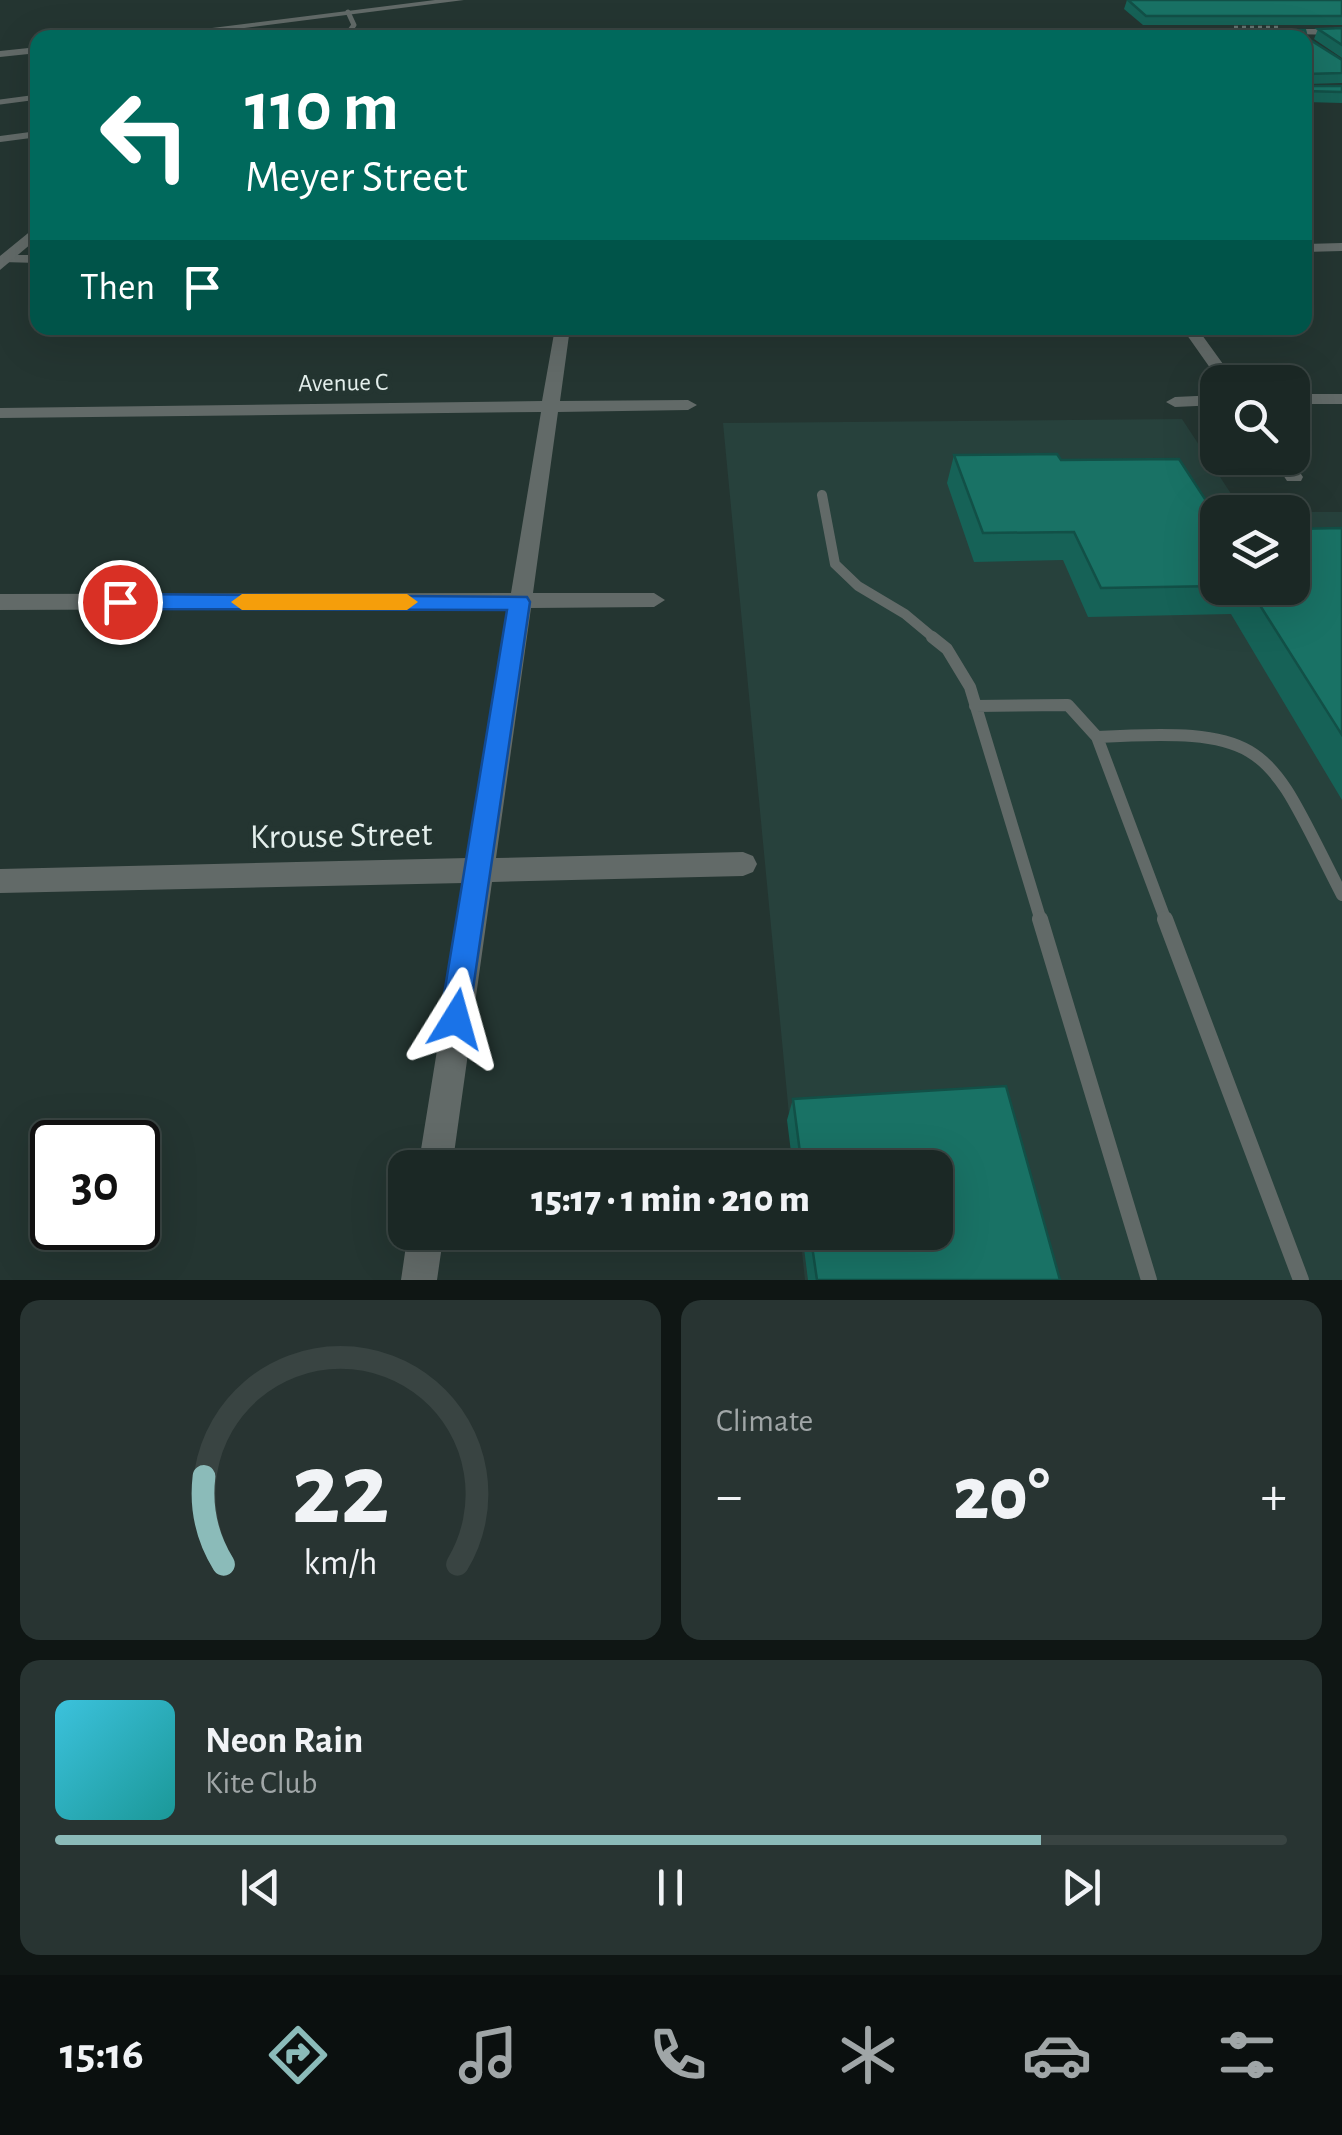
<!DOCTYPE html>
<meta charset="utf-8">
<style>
:root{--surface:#1b2825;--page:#283432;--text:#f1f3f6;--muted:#a0a6a7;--line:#394442;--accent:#8bbbb9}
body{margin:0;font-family:"Alegreya Sans",sans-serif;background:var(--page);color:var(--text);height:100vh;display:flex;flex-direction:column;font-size:38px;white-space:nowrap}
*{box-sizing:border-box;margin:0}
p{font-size:32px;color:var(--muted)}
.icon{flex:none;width:55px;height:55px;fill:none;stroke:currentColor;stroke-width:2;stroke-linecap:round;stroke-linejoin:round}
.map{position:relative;height:1280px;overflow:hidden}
.sheet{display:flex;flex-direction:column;gap:20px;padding:20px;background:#0f1614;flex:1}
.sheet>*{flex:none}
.hud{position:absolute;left:30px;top:30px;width:1282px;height:305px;border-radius:20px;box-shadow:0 10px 40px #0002,0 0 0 2px var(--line);background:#00695c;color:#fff;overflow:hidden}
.buttons{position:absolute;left:1200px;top:365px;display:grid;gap:20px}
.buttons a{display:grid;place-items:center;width:110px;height:110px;border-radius:20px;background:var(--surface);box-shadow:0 10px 40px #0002,0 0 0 2px var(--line);font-size:50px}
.speed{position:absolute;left:30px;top:1120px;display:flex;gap:20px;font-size:50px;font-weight:700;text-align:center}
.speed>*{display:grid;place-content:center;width:130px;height:130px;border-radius:50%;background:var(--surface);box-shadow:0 10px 40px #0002,0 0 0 2px var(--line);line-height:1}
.speed .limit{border:5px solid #111;border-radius:15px;background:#fff;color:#111}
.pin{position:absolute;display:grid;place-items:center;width:85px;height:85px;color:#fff;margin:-42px;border:5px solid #fff;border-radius:50%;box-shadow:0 2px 10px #0007}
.me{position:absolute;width:110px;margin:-55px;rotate:8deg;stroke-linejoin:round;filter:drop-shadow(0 0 8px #0008)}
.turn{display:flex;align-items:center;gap:35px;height:210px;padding:0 50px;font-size:45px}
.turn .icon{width:130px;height:130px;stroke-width:2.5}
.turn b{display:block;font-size:70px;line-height:85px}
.then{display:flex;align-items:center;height:95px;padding:0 50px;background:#0003;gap:20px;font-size:38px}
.big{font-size:75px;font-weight:800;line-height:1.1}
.sheet .card{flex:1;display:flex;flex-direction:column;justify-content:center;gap:15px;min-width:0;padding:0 35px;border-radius:20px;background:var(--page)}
.sheet .dial{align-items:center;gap:0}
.dial svg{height:260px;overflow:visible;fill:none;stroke:var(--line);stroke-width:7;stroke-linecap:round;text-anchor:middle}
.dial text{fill:var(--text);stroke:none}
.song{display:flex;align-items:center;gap:30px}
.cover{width:120px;height:120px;border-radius:15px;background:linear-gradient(135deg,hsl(190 70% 55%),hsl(180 70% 35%))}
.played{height:10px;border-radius:5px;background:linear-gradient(90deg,var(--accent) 80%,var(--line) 80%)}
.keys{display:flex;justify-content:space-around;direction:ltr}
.heat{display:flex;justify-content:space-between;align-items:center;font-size:55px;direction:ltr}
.sheet .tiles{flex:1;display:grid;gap:20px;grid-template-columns:1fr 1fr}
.card:last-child{grid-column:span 2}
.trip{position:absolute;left:388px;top:1150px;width:565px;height:100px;border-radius:20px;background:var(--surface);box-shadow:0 10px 40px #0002,0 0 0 2px var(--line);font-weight:800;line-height:100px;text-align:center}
.tabs{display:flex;height:160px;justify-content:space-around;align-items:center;background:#0b100f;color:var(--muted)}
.tabs .icon{width:70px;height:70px}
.tabs .active{color:var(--accent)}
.tabs b{font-size:45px;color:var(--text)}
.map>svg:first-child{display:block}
.built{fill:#27413c;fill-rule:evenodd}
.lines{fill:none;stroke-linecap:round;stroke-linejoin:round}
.path{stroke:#64736f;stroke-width:2.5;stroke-dasharray:4 4;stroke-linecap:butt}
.service-far4{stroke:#626a68;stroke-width:5}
.service-far3{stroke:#626a68;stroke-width:6}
.service-far2{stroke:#626a68;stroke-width:10}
.service-far1{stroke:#626a68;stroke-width:12}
.service{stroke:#626a68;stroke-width:16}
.minor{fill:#626a68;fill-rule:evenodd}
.tertiary{fill:#626a68;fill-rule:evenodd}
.wall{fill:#166257}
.building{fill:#197265;stroke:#125047;stroke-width:2.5}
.route{fill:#1a73e8;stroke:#114b97;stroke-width:2.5}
.slow{fill:#f59e0b}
.labels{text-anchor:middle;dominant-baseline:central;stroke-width:10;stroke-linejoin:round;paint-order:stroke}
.far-street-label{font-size:25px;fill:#e4efec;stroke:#243531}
.near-street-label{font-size:35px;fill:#e4efec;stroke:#243531}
</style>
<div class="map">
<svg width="1342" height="1280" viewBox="0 0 1342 1280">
<rect width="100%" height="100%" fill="#243531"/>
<path class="built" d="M1182 419 1243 512H1342V1280H805L800 1233 935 1232V1168L794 1167 723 423ZM1218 512H1292V588H1218Z"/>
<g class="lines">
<path class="path" d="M1234 27H1278"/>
<path class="service-far4" d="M277 38 348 33 354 25 348 12
M0 102 38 97"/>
<path class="service-far3" d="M0 139 38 134"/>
<path class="service-far2" d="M822 495 835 564 858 586 905 614 935 639"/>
<path class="service-far1" d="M932 637 947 649 970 687 1041 921
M975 706 1068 705 1097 737C1274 727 1266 747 1342 895
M1097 737 1166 921"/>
<path class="service" d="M1040 919 1149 1280
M1165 919 1301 1280"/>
<path class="minor" d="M1156 29H1219L1224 32 1156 38 1151 32Z
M1291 29H1342V35L1288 34Z
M1342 243V251L1305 252V244Z
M7 255H38V263L2 262 0 259Z
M555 328H570L560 401 688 400 697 405 688 410 558 412 533 593H654L665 600 654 607 531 608 496 858 743 852 753 856 757 864 753 872 743 876 492 882 452 1168H418L464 883 0 893V869L468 858 509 608 0 610V594L511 593 541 412 0 418V408L542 401Z
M1182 328H1197L1236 382H1220Z
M1292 394H1342V404H1292Z
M1218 395V405L1175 407 1166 402 1175 397Z
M1272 458H1290L1303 477 1301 481H1287Z
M408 1232H444L437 1280H401Z"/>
<path class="tertiary" d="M435 0H464L167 38H132Z
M38 47V53L0 57V51Z
M38 225V238L0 270V256Z"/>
</g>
<path class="wall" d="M1127 0H1342V25H1143L1124 9Z
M1342 28V58L1314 39 1318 29Z
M1305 30 1307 38 1342 60V83L1309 84 1310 86H1342V103L1305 102V38H1190L1192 31Z
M954 455 1061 460 1218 519V588H1292L1342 528V800L1231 614 1088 617 1063 560 974 562 947 483Z
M1006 1086 1060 1280H808L802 1232H935V1168H793L787 1120 793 1099Z"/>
<path class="building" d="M1128 0H1342V16H1146Z
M1342 28V45L1318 29Z
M1305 30 1307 38 1342 60V73L1307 74 1310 86H1342V92L1305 91V38H1200L1192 31Z
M1057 454 1061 460 1179 459 1218 519V586L1101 588 1074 532 983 533 954 455Z
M1342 528V735L1249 588H1292V529Z
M1006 1086 1060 1280H817L810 1232H935V1168H802L793 1099Z"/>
<path class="route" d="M120 594 527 597 530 602 467 1030 456 1035 445 1030 440 1019 507 610 120 609 109 602Z"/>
<path class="slow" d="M242 594H407L418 602 407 610H242L231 602Z"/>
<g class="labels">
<g class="far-street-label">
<text transform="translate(343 383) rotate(-1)">Avenue C</text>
</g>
<g class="near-street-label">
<text transform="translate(341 836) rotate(-1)">Krouse Street</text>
</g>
</g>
</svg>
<div class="buttons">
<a><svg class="icon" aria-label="search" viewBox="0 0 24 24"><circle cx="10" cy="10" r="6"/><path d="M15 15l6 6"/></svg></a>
<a><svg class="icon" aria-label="layers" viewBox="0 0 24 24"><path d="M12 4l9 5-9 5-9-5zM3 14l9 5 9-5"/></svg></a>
</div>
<div class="speed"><div class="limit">30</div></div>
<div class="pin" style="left:120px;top:602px;background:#d93025"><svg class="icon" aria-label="arrive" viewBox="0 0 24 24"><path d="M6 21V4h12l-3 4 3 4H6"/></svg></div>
<svg class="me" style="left:456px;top:1019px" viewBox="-20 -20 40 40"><path d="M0-17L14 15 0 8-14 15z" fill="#1a73e8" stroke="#fff" stroke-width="4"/></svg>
<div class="trip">15:17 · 1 min · 210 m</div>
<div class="hud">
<div class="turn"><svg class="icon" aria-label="left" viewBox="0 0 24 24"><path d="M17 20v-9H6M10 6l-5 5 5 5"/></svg><div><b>110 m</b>Meyer Street</div></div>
<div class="then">Then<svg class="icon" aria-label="arrive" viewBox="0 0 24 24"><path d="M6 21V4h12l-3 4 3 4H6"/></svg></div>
</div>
</div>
<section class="sheet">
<div class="tiles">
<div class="card dial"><svg viewBox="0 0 100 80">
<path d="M14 69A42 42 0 1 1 86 69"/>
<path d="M14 69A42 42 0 0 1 8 42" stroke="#8bbbb9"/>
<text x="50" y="56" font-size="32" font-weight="700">22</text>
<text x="50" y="72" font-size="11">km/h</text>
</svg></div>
<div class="card"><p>Climate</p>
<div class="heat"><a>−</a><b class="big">20°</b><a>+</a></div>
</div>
<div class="card">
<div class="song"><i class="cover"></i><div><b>Neon Rain</b><p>Kite Club</p></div></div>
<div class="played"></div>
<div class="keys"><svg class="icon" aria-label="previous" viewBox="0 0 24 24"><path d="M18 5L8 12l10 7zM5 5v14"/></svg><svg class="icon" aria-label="pause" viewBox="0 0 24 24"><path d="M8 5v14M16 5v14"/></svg><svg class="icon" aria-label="next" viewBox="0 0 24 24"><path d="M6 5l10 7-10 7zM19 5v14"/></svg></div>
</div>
</div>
</section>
<nav class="tabs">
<b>15:16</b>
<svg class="icon active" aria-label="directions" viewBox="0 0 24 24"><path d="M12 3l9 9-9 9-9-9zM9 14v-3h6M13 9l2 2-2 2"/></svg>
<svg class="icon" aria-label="music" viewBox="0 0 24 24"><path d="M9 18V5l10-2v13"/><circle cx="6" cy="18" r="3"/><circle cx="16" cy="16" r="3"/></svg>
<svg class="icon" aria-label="phone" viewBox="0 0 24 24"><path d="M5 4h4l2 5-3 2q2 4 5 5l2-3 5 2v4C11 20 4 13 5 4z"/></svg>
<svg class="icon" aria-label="climate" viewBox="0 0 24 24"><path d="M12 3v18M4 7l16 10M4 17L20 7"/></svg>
<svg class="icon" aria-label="car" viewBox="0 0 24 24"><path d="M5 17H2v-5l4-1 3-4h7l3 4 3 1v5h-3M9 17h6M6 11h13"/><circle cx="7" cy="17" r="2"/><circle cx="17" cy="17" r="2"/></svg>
<svg class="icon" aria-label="filters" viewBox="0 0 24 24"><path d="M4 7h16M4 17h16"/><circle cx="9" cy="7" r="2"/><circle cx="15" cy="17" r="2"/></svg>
</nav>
